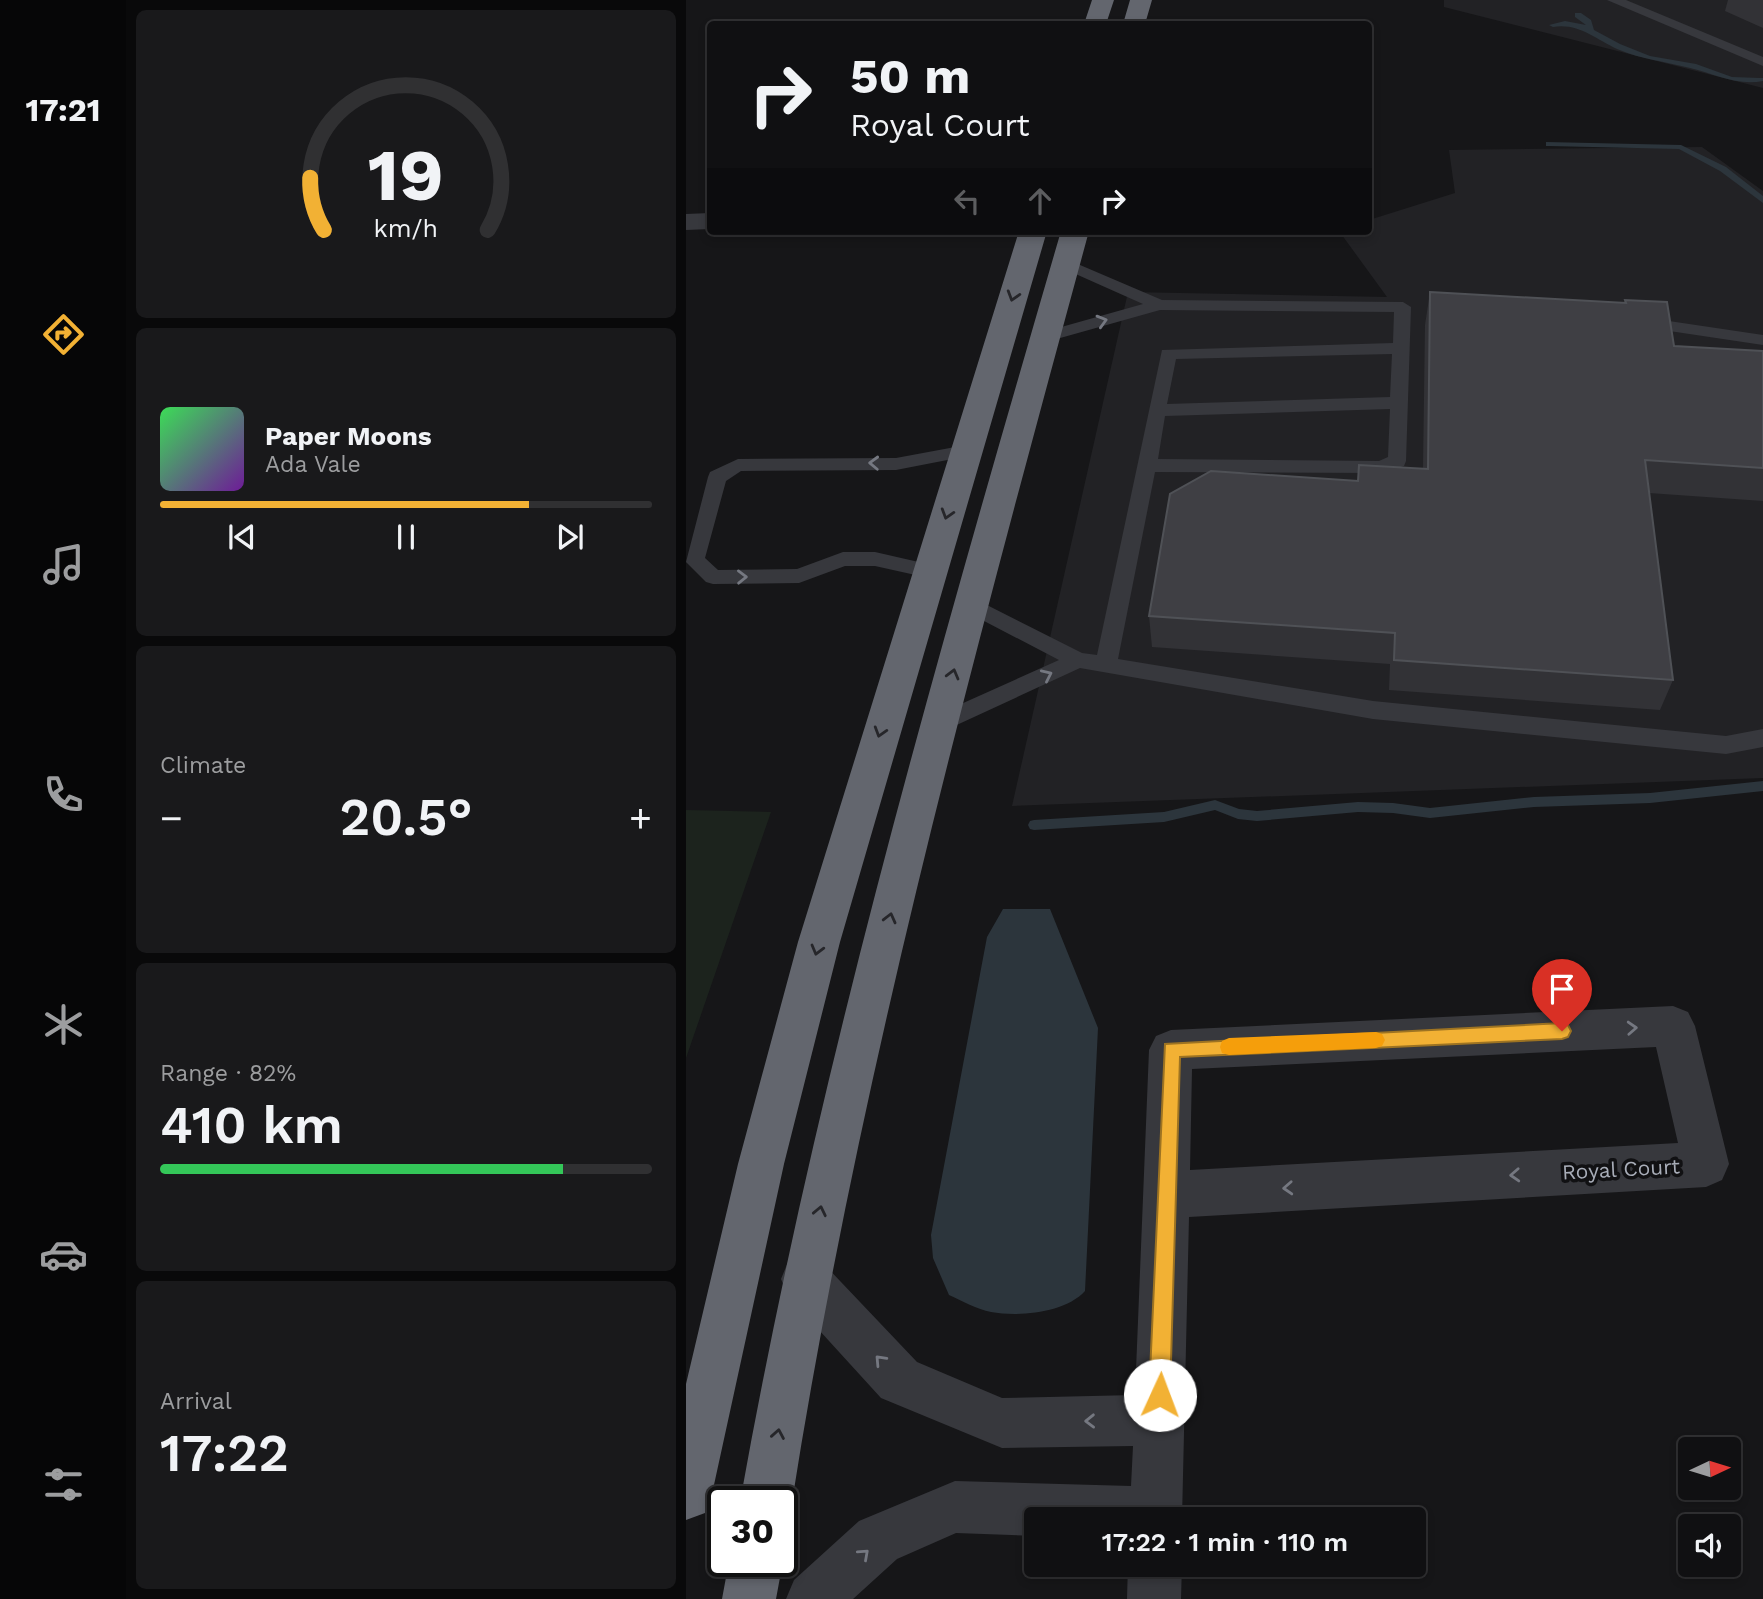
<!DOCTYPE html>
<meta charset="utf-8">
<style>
:root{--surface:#101012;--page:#19191b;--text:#f1f3f6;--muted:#9c9d9f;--line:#303032;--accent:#f2b134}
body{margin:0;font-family:"Work Sans",sans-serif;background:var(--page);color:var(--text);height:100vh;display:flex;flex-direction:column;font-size:26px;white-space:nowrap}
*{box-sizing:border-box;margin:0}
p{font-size:23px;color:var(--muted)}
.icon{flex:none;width:38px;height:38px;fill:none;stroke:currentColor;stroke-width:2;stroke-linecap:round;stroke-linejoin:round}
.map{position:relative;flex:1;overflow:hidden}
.details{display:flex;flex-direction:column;gap:10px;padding:10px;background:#09090a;width:560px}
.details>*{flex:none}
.banner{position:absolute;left:21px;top:21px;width:665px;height:214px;border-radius:7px;box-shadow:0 4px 10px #0003,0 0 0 2px var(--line);background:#101012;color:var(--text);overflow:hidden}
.needle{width:46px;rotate:86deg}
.tools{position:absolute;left:992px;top:1437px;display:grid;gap:14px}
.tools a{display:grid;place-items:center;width:63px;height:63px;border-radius:7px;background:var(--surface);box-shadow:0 4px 10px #0003,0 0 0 2px var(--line);font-size:35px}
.speed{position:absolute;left:21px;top:1486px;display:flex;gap:14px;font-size:35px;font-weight:700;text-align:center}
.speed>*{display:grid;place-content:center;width:91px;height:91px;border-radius:50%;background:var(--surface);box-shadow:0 4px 10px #0003,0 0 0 2px var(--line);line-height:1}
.speed .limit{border:4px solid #111;border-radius:10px;background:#fff;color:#111}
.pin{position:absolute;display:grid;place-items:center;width:60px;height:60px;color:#fff;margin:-72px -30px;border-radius:50% 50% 50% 0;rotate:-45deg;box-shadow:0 0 7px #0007}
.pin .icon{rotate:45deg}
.me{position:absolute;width:77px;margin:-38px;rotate:2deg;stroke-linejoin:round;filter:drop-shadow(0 0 5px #0008)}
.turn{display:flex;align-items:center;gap:24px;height:147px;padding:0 28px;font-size:32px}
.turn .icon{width:91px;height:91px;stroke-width:2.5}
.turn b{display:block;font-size:49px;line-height:60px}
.lanes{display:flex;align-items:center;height:66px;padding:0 28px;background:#0003;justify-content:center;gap:35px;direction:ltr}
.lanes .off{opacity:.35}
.big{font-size:52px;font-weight:600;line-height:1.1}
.details .card{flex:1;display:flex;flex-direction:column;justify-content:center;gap:10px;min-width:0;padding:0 24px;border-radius:10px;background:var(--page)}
.details .dial{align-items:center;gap:0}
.dial svg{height:182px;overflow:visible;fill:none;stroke:var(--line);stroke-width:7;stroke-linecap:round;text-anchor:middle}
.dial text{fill:var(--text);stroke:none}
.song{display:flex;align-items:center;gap:21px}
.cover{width:84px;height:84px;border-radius:10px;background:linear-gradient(135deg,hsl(130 70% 55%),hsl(280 70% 35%))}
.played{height:7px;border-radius:4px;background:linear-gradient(90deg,var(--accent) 75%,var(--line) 75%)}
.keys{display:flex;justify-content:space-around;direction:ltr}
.heat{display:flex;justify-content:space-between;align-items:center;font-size:38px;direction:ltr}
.charge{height:10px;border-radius:5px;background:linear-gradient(90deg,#34c759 82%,var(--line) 0)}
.trip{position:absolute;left:338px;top:1507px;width:402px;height:70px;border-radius:7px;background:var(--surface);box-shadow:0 4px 10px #0003,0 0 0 2px var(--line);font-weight:600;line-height:70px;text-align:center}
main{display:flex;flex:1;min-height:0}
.tabs{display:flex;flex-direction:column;width:126px;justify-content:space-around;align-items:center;background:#060607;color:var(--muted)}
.tabs .icon{width:49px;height:49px}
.tabs .current{color:var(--accent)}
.tabs b{font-size:32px;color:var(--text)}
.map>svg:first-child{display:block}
.built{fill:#222225}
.green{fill:#1c231d}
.water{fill:#2c353c}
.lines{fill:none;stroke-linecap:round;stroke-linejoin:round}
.stream{fill:#2c353c;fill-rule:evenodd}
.lane{fill:#37383d;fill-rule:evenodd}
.street{fill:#37383d;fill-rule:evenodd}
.highway{fill:#63666e;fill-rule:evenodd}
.wall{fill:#323236}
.building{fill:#3f3f44;stroke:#4f5156;stroke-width:2}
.oneway{stroke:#26262a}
.oneway2{stroke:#757881}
.route{fill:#f2b134;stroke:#9d7322;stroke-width:2}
.slow{fill:#f59e0b}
.labels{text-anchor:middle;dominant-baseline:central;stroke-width:7;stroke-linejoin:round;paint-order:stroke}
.street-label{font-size:21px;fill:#a8adb8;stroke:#111113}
</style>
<main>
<nav class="tabs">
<b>17:21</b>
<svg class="icon current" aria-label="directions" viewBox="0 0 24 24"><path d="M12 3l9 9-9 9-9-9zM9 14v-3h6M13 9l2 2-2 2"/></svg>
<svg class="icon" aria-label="music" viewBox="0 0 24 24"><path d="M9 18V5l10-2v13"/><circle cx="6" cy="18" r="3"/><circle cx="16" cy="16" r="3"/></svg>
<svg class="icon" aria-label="phone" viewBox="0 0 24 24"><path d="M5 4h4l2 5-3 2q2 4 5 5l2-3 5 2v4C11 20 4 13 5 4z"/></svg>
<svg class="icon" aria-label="climate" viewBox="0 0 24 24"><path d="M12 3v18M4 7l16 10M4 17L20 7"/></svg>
<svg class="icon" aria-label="car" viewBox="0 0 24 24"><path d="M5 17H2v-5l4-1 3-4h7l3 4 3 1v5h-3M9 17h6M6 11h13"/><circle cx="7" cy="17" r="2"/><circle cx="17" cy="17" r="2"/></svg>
<svg class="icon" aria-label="filters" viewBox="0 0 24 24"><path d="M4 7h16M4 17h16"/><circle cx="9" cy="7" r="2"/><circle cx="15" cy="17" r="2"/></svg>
</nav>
<section class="details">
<div class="card dial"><svg viewBox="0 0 100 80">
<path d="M14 69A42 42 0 1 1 86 69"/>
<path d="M14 69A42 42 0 0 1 8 46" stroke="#f2b134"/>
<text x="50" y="56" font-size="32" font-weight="700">19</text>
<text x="50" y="72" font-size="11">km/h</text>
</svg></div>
<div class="card">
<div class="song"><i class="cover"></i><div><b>Paper Moons</b><p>Ada Vale</p></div></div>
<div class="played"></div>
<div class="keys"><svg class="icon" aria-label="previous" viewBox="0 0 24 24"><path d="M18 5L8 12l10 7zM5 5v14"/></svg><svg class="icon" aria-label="pause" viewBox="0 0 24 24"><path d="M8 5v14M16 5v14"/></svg><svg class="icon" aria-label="next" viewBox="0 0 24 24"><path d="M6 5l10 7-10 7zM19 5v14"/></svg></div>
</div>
<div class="card"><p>Climate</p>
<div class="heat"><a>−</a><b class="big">20.5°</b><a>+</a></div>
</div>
<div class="card"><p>Range · 82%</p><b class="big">410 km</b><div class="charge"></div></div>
<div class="card"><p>Arrival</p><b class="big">17:22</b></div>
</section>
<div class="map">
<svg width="1077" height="1599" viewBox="0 0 1077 1599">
<rect width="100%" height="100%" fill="#161618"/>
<path class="built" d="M758 0H1077V88L758 7Z
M1016 147 1077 191V778L326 806 442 292 701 297 653 231H682L683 220 769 193 763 150Z"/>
<path class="green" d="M0 810 85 812 0 1058Z"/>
<path class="water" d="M317 909H364L412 1028 399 1291C379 1313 333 1317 305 1312 291 1309 276 1301 263 1295L247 1258 245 1235 301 937Z"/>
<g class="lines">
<path class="stream" d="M889 13H895L905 20 908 30 934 44 964 56 1010 64 1046 77 1074 78H1077V81C1051 86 1029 74 1004 68 977 61 958 60 931 49 909 39 893 23 867 27L863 25 879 21 900 25 889 17Z
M860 142 995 145 1040 167 1077 196V203L1034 171 993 149 863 146H860Z
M1077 781V791L964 803 848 807 744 818 707 813 672 812 571 821 552 819 529 810 478 822 348 830 344 829 342 825 344 821 348 820 478 812 529 800 553 809 571 811 672 802 707 803 744 808 848 797 964 793Z"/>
<path class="lane" d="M921 0H940L1077 57V66Z
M380 259 476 300 717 302 725 307 720 461 718 466 695 473 469 472 432 659 687 701 1040 736 1077 729V747L1040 754 687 719 394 668 262 729 254 732 246 729 243 723 246 717 373 660 279 611 276 606 279 601H293L396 653 411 655 476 350 707 343 708 312 474 310 360 342 354 341 351 337 354 333 457 304 374 267 372 264ZM706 354 704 397 481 404 490 359ZM704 409 702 457 693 461 472 459 479 416Z
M956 317 1077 335V345L950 326 947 322 950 318Z
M280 445 289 451 287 455 210 470 55 471 40 481 19 558 32 570 111 569 157 552H189L250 566 253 571 250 576 243 578 189 566H159L113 583 27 584 20 582 0 562 22 477 24 472 52 459 210 458Z"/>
<path class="street" d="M24 213V229L0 230V214Z
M987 1006 1002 1012 1009 1026 1043 1164 1036 1180 1020 1187 503 1217 496 1519H350V1536L270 1533 211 1559 167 1599H100L108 1580 173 1521 269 1481 445 1486 447 1446 316 1448 195 1398 102 1296 95 1279 102 1262 119 1255 136 1262 231 1362 316 1398 449 1395 463 1050 470 1036 485 1030ZM970 1047 992 1143 504 1170 506 1069Z
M442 1564H496L495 1599H441Z"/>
<path class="highway" d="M406 0H428L420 24H398Z
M444 0H466L459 24H437Z
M333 231H361L154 942 98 1164 26 1494 19 1513 0 1520V1384L52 1164 112 942Z
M375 231H403C289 651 174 1071 106 1502L96 1522V1502H54C131 1070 253 651 375 231Z
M96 1560 97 1561 90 1599H36L43 1561Z"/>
</g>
<path class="wall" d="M1042 0H1077V28L1039 11Z
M744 292 938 303 939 300 988 346 1077 351V501L963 493 987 680 974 710 703 690 704 664 466 647 463 616 671 481 737 469 739 325Z"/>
<path class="building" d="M744 292 940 303 939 300 981 302 988 346 1077 351V468L959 460 987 680 708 660 709 633 463 616 484 494 525 471 672 481 673 465 742 469Z"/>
<defs><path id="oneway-chevron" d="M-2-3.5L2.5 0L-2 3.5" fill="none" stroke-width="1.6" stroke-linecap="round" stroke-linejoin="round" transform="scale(1.75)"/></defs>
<g class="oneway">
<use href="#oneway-chevron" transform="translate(327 296) rotate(107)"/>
<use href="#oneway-chevron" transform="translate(261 514) rotate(107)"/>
<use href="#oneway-chevron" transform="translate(267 674) rotate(-75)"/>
<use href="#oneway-chevron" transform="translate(194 732) rotate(107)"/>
<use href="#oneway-chevron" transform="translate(204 918) rotate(-76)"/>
<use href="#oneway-chevron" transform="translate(131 950) rotate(105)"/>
<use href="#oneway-chevron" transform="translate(134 1211) rotate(-78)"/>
<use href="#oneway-chevron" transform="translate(92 1434) rotate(-80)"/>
</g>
<g class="oneway2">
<use href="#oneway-chevron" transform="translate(416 321) rotate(-16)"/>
<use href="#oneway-chevron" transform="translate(188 463) rotate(-178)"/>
<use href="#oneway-chevron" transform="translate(56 577) rotate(-1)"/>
<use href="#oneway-chevron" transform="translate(361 675) rotate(-25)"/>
<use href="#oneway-chevron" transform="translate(946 1028) rotate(-3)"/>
<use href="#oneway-chevron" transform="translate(829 1175) rotate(177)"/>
<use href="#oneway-chevron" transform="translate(602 1188) rotate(177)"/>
<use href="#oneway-chevron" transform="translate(194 1360) rotate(-133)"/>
<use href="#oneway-chevron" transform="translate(404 1421) rotate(179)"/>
<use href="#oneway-chevron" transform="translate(178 1554) rotate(-42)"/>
</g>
<path class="route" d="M876 1023 882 1025 885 1031 882 1037 876 1039 494 1057 484 1395 481 1402 474 1405 466 1402 463 1395 479 1044Z"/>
<path class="slow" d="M690 1032 696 1034 699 1040 696 1046 690 1048 543 1055 536 1053 534 1047 536 1041 543 1038Z"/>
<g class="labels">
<g class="street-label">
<text transform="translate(935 1169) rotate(-3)">Royal Court</text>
</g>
</g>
</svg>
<div class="tools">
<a><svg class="needle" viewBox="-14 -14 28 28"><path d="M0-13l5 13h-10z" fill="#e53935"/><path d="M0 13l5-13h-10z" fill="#9c9d9f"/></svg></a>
<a><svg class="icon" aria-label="sound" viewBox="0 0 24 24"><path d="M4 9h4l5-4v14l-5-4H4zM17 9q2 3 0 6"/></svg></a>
</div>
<div class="speed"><div class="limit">30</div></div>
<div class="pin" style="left:876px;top:1031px;background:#d93025"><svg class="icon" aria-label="arrive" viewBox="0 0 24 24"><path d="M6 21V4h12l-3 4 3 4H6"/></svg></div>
<svg class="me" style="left:474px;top:1395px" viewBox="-20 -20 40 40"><circle r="19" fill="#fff"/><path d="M0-13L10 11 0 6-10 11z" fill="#f2b134"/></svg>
<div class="trip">17:22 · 1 min · 110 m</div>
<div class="banner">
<div class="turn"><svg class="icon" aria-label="right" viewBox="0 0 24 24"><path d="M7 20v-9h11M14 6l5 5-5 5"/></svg><div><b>50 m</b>Royal Court</div></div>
<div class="lanes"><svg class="icon off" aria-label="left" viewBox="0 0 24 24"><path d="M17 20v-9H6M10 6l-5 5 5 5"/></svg><svg class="icon off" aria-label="ahead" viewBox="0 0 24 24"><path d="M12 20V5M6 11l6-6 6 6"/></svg><svg class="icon" aria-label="right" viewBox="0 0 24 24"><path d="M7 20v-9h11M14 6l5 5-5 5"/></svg></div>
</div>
</div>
</main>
